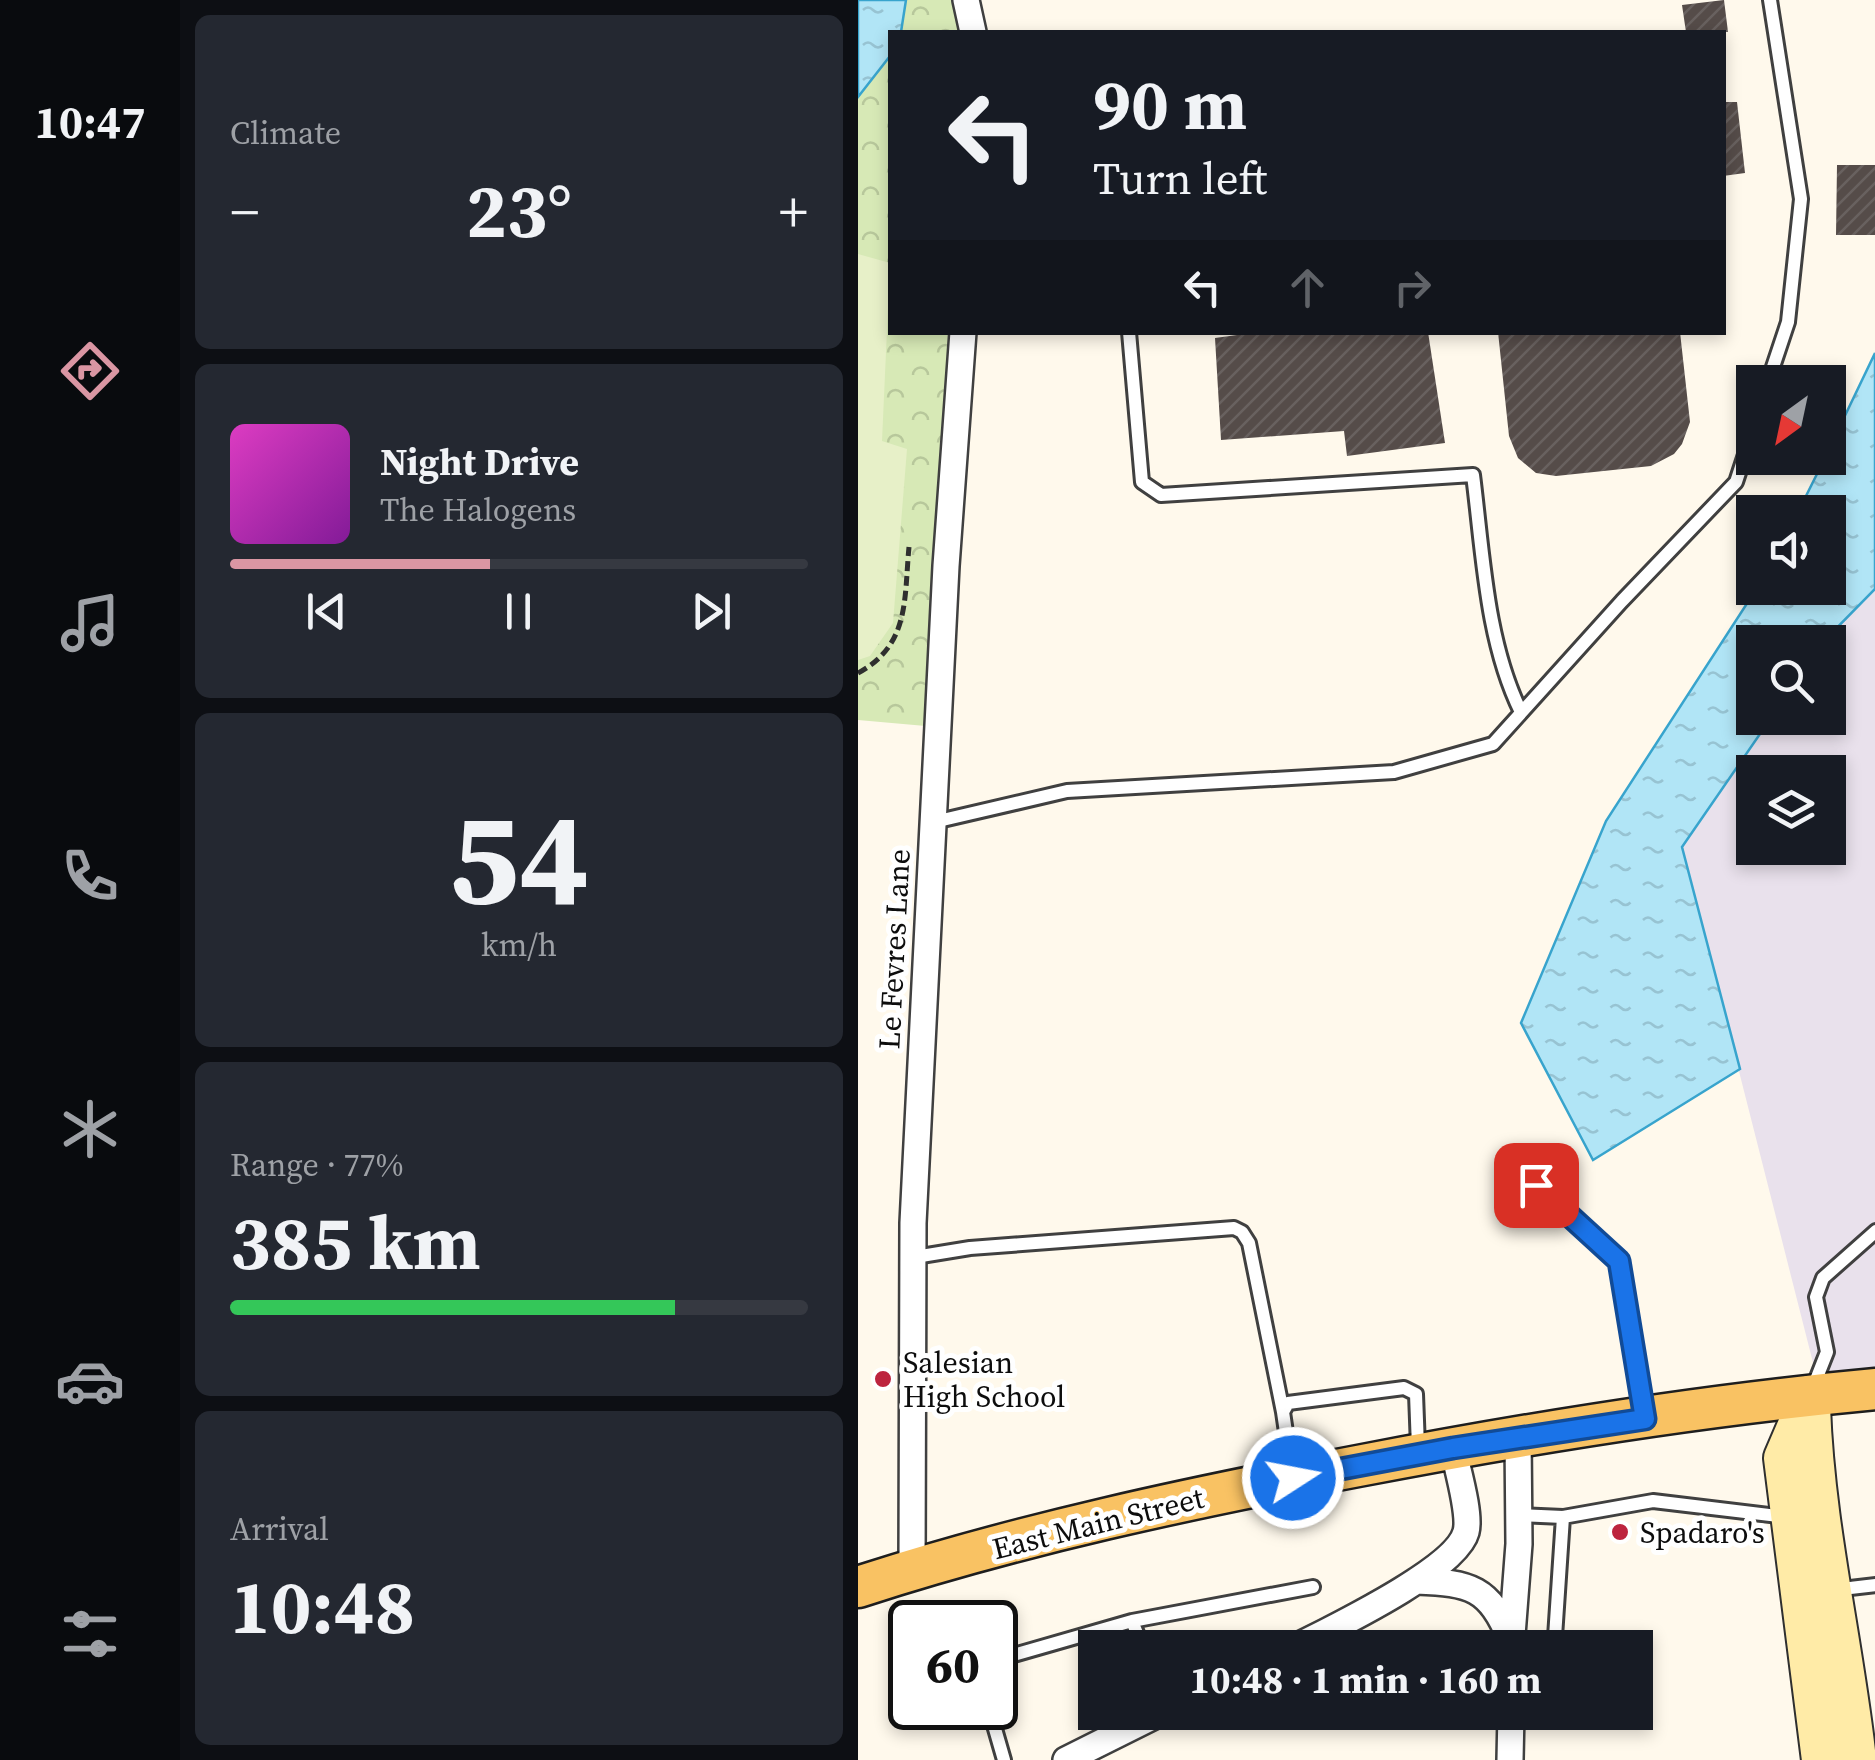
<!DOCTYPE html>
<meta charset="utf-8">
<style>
:root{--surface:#171b24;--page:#242831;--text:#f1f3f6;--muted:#9ea1a6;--line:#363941;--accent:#da96a3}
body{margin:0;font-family:"Source Serif 4",serif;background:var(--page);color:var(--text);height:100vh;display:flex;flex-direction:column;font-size:38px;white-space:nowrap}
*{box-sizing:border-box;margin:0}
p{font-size:32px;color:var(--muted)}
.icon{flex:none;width:55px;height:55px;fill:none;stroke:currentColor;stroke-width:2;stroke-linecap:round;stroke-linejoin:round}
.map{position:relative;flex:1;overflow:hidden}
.panel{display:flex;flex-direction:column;gap:15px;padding:15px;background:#0d0f14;width:678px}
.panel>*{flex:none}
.hud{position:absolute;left:30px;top:30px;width:838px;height:305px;border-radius:0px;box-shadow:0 5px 15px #0003;background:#171b24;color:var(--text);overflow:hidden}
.needle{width:65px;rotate:213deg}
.fabs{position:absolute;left:878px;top:365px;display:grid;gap:20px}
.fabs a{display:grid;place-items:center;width:110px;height:110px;border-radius:0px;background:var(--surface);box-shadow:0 5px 15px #0003;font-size:50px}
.speed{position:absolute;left:30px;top:1600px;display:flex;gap:20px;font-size:50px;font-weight:700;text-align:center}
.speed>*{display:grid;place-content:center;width:130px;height:130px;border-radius:50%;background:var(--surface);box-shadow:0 5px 15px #0003;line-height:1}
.speed .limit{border:5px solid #111;border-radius:15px;background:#fff;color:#111}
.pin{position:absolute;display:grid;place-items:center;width:85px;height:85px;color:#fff;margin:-42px;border-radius:20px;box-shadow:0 5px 15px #0006}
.me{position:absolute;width:110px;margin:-55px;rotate:79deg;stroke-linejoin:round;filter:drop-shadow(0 0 8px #0008)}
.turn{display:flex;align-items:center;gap:35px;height:210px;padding:0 40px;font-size:45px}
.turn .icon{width:130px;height:130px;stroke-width:2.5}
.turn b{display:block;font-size:70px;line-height:85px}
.lanes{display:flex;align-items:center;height:95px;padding:0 40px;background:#0003;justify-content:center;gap:50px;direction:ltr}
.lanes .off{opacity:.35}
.big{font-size:75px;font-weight:700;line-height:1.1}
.panel .widget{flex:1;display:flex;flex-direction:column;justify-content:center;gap:15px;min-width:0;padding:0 35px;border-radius:15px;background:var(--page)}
.panel .dial{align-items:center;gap:0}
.dial b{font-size:130px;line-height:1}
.song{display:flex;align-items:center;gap:30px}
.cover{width:120px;height:120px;border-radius:15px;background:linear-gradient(135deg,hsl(310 70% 55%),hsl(290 70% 35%))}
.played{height:10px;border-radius:5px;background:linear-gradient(90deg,var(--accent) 45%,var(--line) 45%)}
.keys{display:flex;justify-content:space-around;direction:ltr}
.heat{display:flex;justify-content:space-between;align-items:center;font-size:55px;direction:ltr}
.charge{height:15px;border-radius:8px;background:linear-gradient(90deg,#34c759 77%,var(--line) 0)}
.trip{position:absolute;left:220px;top:1630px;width:575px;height:100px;border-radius:0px;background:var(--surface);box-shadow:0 5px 15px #0003;font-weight:700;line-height:100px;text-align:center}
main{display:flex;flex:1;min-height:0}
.dock{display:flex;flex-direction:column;width:180px;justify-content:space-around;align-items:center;background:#090b0e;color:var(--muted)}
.dock .icon{width:70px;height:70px}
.dock .active{color:var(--accent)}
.dock b{font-size:45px;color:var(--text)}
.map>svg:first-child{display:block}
.industrial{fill:#e9e1ec;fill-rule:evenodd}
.park{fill:url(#park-crowns)}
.pitch{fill:#e7f0c8}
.water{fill:url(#water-ripples);stroke:#38a4cd;stroke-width:2.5}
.building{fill:url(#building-hatch)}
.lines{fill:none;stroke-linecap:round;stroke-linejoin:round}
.lane-casing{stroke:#404040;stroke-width:18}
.street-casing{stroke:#404040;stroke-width:30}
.secondary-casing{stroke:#2f2f2f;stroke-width:42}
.primary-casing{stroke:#1e1e1e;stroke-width:45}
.path{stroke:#2f2f2f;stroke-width:5;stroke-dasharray:10 5;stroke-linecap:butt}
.lane{stroke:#fff;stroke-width:12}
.street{stroke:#fff;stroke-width:25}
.secondary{stroke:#ffeba7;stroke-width:38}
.primary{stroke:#f9c263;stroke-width:40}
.route-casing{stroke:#114b97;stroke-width:25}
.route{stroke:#1a73e8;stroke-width:18}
.poi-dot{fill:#bd243e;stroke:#fff;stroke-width:4}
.labels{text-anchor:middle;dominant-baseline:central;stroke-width:10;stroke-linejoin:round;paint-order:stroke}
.street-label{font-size:30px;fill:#0d0d0d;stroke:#fff}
.poi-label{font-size:30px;fill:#0d0d0d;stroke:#fff;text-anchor:start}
</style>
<main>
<nav class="dock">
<b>10:47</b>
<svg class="icon active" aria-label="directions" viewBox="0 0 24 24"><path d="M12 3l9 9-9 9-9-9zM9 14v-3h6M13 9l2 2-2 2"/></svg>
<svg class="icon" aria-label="music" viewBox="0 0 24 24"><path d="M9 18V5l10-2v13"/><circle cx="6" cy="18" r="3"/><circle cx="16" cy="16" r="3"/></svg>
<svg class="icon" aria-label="phone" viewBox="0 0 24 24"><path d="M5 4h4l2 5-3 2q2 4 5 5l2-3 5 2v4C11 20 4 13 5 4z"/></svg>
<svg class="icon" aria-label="climate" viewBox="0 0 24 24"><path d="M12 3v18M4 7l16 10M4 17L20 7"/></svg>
<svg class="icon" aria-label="car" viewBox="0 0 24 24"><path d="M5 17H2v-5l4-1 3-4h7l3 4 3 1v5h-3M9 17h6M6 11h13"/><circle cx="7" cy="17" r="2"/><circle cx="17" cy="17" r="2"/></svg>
<svg class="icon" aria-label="filters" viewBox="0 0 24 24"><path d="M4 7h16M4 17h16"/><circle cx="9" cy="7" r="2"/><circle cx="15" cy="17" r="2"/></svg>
</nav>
<section class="panel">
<div class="widget"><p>Climate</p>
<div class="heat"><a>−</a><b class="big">23°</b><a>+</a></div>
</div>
<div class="widget">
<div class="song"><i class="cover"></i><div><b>Night Drive</b><p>The Halogens</p></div></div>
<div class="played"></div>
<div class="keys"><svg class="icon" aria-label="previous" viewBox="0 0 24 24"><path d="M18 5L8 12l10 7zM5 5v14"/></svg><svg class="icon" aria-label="pause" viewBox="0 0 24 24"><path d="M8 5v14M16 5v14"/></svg><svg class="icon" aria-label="next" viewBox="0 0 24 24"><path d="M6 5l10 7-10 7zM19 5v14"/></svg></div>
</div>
<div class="widget dial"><b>54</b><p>km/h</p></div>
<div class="widget"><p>Range · 77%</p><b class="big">385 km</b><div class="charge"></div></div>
<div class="widget"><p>Arrival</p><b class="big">10:48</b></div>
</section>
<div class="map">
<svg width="1018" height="1760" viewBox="0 0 1018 1760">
<defs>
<pattern id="park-crowns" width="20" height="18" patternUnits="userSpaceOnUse" patternTransform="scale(2.5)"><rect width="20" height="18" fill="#d7e9b6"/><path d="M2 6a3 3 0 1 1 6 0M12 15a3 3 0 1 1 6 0" fill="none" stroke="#b7c79b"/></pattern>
<pattern id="water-ripples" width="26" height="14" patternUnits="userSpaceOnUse" patternTransform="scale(2.5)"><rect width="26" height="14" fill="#b1e5f6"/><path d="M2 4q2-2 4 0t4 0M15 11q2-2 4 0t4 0" fill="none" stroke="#97c3d2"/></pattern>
<pattern id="building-hatch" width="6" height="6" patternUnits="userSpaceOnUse" patternTransform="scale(2.5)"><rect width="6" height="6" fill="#554c49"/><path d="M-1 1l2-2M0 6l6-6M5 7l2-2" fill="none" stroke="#68615f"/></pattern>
</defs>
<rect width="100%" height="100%" fill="#fff9ec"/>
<path class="industrial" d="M1017 589V1397L965 1402 824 847 913 718H970V642H965ZM895 772H970V848H895Z"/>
<path class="park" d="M48 0H119L127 32H43Z
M32 56V332L116 333 90 728 0 720V97Z"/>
<path class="pitch" d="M0 254 32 263 24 441 49 449 35 623 12 656 0 660Z"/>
<path class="water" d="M0 0H48L43 32H32V56L0 97Z
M1017 353V589L965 642H895V718H913L824 847 882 1069 735 1160 663 1023 748 821 899 588H970V512H940L967 458H970V451Z"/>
<path class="building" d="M866 0 870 32H828L824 5Z
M865 102H879L887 173 865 176Z
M979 165H1018V235H978Z
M401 332H570L587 443 489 456 486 431 363 440 357 338Z
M640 332H822L832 422 824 444 816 454 793 466 698 476 678 473 660 458 651 436Z"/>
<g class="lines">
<g class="lane-casing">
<path id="lane" d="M271 332 284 482 303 495 615 475C625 553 628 641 663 712
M910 382 930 322 943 199 912 0
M76 822 209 791 536 772 635 744 764 601 878 482 895 430
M678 1185 761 1261 786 1411
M57 1257 112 1248 376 1228 384 1232 391 1243 425 1412
M954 1390 969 1352 958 1297 965 1278 1018 1231
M434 1473 425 1412 430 1403 546 1388 558 1394 560 1447
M661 1515 705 1517 795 1501 928 1517
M705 1517 697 1637 707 1648
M975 1590 1018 1585
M285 1648 274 1621 455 1587
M138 1660 274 1621
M44 1686 52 1683
M131 1708 146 1760"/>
</g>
<g class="street-casing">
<path id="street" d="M108 0 115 32
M54 1570 55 1223 88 566 105 332
M558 1581C613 1583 631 1587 653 1640
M436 1648C473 1629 598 1570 608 1532 613 1514 599 1468 595 1448
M653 1648 661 1544 660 1437
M208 1760 304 1712
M652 1760 653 1712"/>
</g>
<g class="secondary-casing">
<path id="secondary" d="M952 1395 925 1458 963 1760
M953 1407C957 1526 986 1642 999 1760"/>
</g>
<g class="primary-casing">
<path id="primary" d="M0 1587C163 1534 332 1498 500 1466 671 1433 844 1405 1018 1389"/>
</g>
<path class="path" d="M0 673C52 645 46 599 51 547"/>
<use href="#lane" class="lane"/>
<use href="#street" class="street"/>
<use href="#secondary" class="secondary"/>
<use href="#primary" class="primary"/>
</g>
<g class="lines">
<g class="route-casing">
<path id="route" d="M435 1478 595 1448 787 1419 761 1261 678 1185"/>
</g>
<use href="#route" class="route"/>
</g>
<g class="poi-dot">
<circle cx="25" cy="1379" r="10"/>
<circle cx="762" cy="1532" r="10"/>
</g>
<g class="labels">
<g class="street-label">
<text transform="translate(36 949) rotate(-87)">Le Fevres Lane</text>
<text transform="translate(240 1523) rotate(-14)">East Main Street</text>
</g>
<g class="poi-label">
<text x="45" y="1362">Salesian<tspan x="45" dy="34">High School</tspan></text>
<text x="782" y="1532">Spadaro's</text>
</g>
</g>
</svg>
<div class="fabs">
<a><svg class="needle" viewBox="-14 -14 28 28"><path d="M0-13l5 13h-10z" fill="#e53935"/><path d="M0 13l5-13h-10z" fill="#9ea1a6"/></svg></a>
<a><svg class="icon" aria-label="sound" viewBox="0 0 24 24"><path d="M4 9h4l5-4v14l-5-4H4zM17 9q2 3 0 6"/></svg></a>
<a><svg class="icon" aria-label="search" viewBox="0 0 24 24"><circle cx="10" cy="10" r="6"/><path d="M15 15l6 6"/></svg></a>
<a><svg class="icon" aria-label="layers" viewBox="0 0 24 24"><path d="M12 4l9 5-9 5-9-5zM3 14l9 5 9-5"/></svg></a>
</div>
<div class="speed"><div class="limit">60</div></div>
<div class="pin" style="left:678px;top:1185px;background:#d93025"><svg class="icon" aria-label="arrive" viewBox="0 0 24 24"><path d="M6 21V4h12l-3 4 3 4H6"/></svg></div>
<svg class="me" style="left:435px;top:1478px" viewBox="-20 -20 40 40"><circle r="17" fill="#1a73e8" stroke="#fff" stroke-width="3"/><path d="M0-11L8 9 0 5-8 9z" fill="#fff"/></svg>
<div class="trip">10:48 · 1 min · 160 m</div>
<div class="hud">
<div class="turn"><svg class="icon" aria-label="left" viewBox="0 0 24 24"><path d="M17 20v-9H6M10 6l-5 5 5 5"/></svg><div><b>90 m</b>Turn left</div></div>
<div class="lanes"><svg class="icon" aria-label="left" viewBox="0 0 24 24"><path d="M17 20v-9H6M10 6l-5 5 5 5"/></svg><svg class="icon off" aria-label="ahead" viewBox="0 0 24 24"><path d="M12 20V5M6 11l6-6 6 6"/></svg><svg class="icon off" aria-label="right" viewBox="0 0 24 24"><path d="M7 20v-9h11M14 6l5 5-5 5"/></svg></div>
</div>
</div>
</main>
